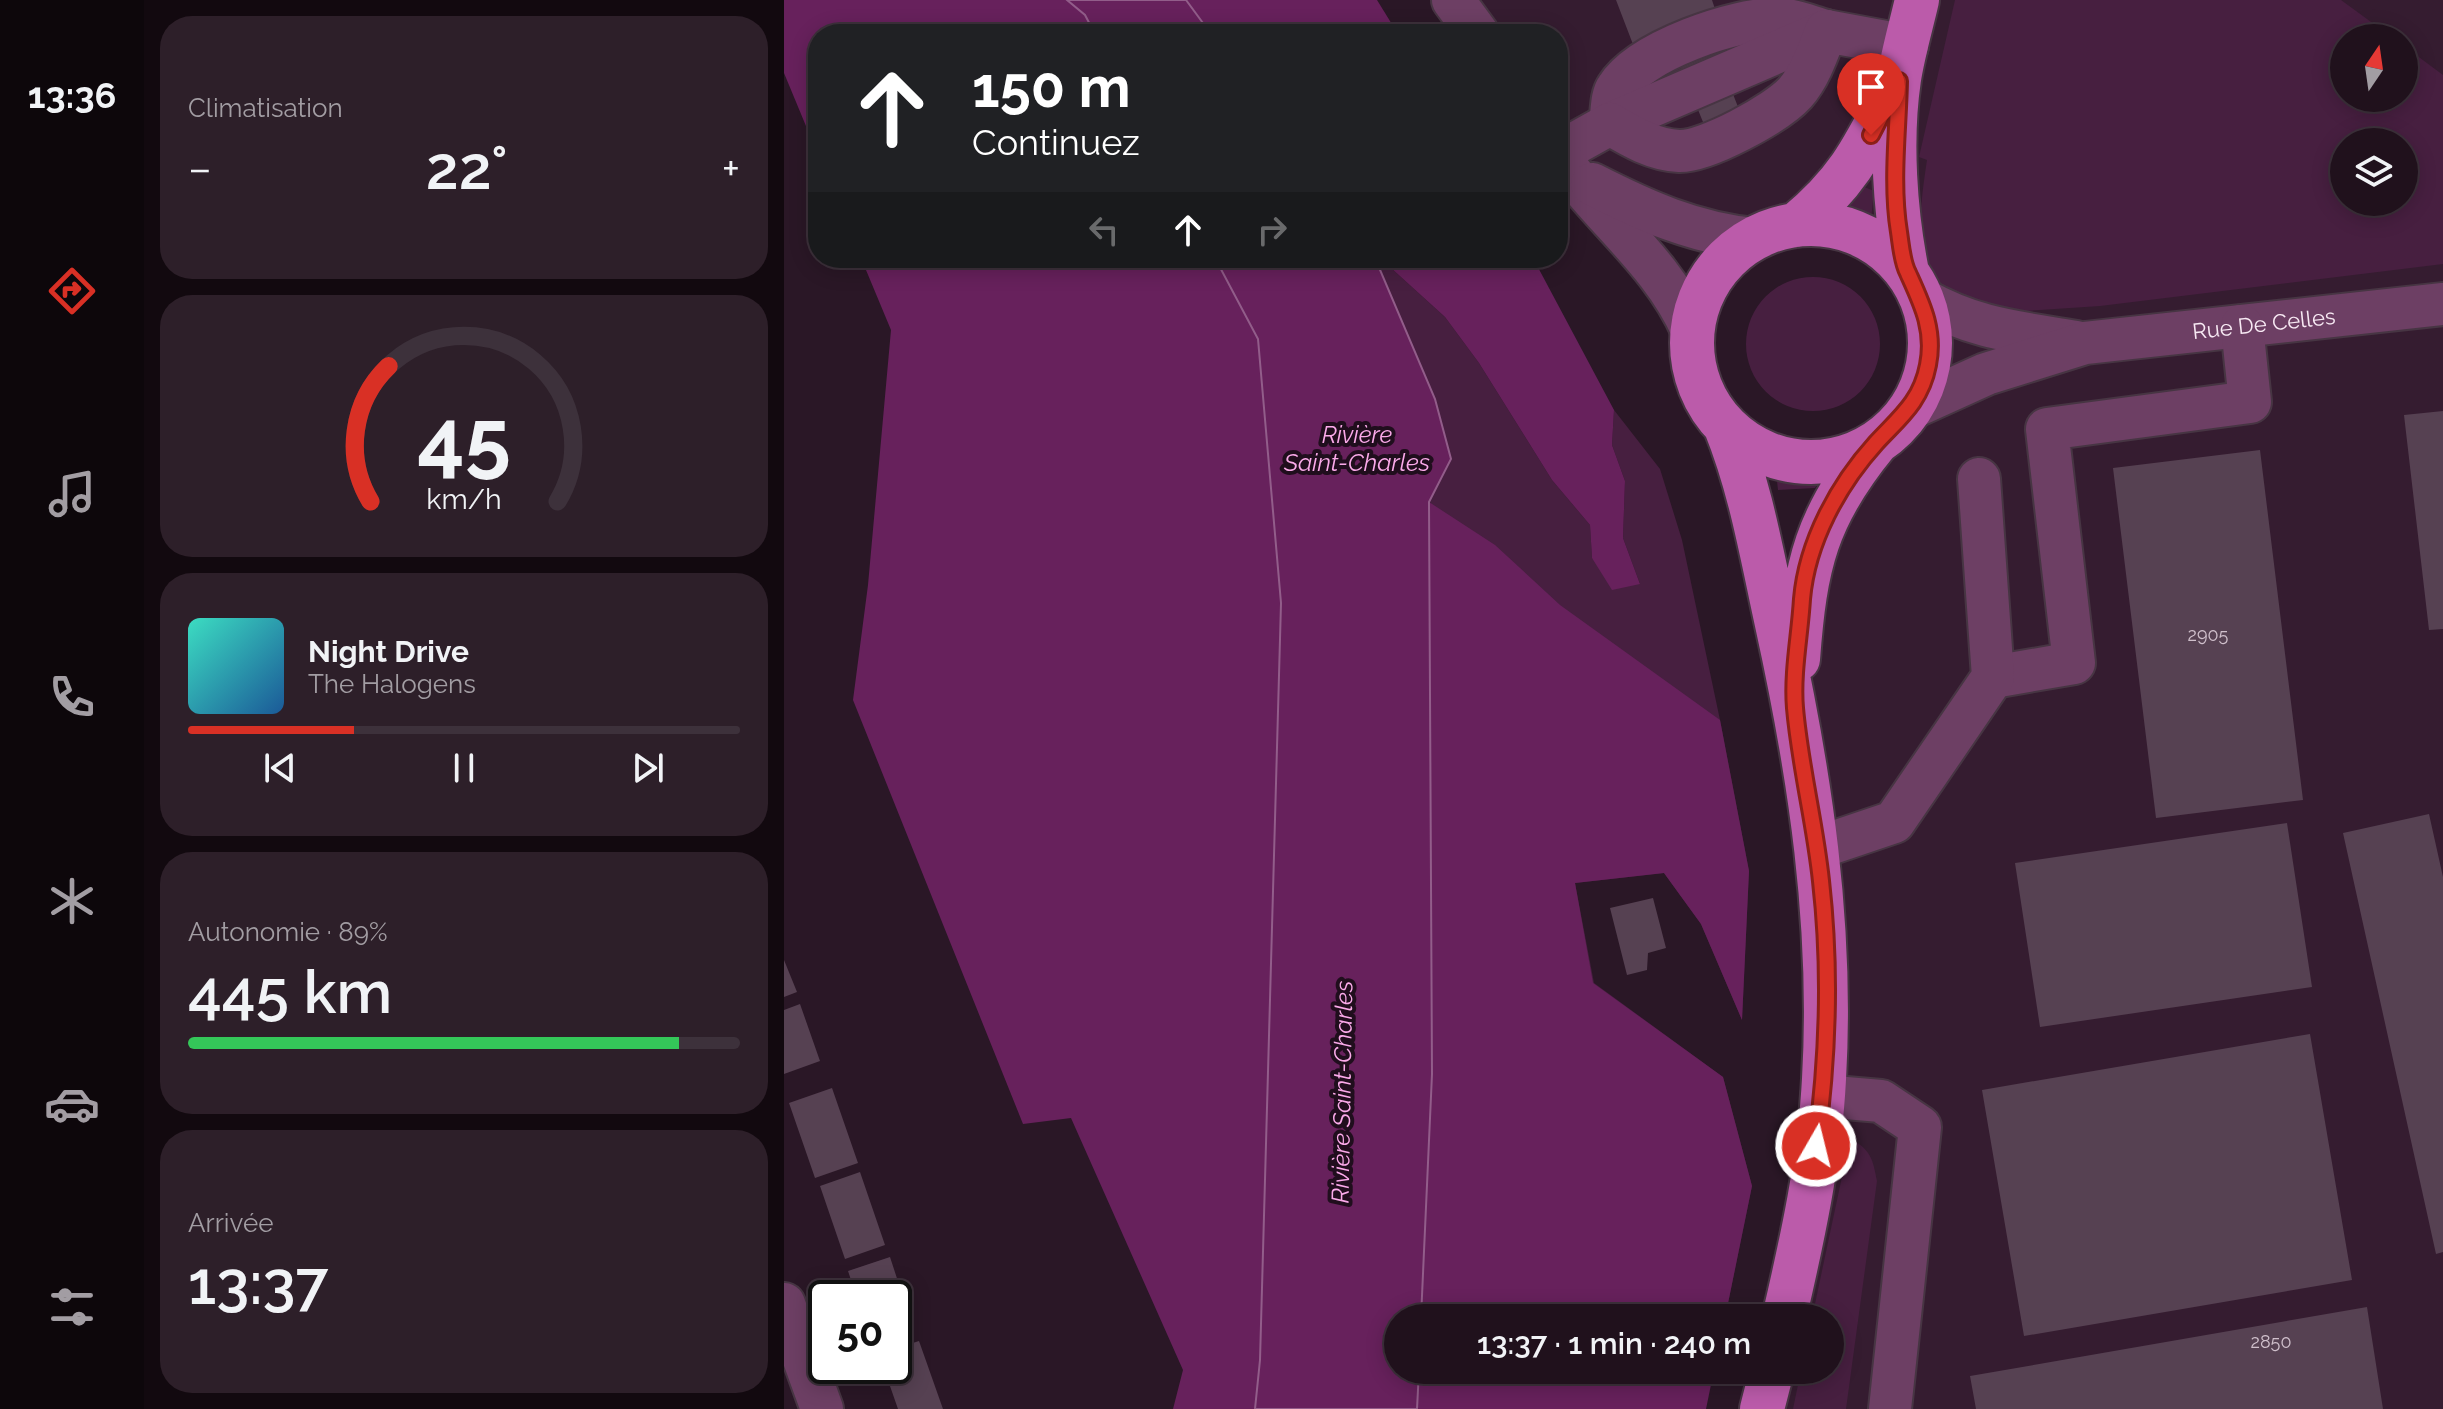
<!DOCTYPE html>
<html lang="fr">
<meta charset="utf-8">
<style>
:root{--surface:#20111c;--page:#2d1f29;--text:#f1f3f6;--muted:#a29da3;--line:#3d313b;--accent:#d93025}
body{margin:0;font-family:Raleway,sans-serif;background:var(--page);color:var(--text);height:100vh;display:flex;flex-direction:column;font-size:30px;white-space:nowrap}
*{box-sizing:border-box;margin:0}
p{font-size:26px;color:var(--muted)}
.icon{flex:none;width:44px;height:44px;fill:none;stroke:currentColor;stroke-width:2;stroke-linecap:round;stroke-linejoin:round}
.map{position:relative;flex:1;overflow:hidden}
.side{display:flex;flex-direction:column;gap:16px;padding:16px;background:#12090f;width:640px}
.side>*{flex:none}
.banner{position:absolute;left:24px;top:24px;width:760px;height:244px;border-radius:32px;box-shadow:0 4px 20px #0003,0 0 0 2px var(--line);background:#202124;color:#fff;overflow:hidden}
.needle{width:52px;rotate:13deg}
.buttons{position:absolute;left:1546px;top:24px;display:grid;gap:16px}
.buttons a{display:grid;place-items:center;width:88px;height:88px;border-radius:50%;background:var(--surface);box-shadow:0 4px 20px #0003,0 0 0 2px var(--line);font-size:40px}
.speed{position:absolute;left:24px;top:1280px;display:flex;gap:16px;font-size:40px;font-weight:700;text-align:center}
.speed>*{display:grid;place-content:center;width:104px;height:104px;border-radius:50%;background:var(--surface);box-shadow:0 4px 20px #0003,0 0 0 2px var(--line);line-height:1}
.speed .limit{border:4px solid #111;border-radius:12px;background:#fff;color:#111}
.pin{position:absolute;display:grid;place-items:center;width:68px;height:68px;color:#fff;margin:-82px -34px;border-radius:50% 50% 50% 0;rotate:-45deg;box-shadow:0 0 8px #0007}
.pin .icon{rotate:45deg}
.me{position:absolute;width:88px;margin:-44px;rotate:8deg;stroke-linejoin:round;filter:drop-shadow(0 0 6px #0008)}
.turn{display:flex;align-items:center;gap:28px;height:168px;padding:0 32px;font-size:36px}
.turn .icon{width:104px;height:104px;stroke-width:2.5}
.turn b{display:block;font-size:56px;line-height:68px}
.lanes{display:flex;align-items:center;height:76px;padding:0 32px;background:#0003;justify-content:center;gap:40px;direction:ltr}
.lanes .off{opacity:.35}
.big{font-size:60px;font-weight:600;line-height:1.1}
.side .card{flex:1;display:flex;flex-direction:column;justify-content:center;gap:12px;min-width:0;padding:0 28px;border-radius:32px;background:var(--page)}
.side .dial{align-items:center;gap:0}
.dial svg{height:208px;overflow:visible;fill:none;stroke:var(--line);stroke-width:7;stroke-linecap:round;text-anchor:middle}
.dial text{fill:var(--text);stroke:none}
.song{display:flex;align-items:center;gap:24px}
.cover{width:96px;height:96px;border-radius:12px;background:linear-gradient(135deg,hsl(170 70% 55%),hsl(210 70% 35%))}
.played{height:8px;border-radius:4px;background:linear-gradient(90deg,var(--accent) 30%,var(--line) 30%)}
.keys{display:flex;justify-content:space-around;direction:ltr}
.heat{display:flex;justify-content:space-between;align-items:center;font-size:44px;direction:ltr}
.charge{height:12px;border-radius:6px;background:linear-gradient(90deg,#34c759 89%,var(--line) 0)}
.trip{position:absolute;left:600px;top:1304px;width:460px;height:80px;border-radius:40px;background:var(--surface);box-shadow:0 4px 20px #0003,0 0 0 2px var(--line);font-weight:600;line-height:80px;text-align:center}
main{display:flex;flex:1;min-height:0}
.tabs{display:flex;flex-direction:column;width:144px;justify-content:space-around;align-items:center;background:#0d070b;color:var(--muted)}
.tabs .icon{width:56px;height:56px}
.tabs .current{color:var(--accent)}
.tabs b{font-size:36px;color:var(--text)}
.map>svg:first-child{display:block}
.built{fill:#351c30;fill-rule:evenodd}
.green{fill:#471f40;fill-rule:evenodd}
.forest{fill:#67215c}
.water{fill:#67215c;stroke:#925d8a;stroke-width:2}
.building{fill:#564152}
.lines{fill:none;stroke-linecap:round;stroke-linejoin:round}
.minor-casing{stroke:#473543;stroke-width:46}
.major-casing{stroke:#473543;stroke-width:48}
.minor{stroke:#6d3f64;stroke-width:42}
.major{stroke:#bb5baa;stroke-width:44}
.route-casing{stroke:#8d1f18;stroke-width:20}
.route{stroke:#d93025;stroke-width:14}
.labels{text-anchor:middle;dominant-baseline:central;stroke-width:8;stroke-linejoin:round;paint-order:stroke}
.number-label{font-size:18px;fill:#d0c0cc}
.street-label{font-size:22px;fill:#f8eaf4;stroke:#200e1d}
.water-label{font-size:24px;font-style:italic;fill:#fbaaea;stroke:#200e1d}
</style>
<main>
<nav class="tabs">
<b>13:36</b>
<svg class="icon current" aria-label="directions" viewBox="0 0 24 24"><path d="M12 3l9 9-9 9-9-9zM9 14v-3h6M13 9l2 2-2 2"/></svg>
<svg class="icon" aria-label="music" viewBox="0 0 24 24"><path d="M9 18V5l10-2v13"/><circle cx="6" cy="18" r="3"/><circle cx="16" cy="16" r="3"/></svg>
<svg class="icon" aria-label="phone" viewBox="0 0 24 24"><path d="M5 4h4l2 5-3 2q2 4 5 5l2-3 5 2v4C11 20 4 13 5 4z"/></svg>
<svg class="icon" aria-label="climate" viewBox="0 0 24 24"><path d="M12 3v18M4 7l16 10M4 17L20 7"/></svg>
<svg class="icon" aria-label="car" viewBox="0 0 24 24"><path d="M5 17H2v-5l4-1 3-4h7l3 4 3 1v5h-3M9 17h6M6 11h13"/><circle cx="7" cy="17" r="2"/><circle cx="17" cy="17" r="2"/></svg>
<svg class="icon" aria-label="filters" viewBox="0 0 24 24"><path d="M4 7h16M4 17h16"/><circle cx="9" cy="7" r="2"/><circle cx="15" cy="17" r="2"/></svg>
</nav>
<section class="side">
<div class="card"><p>Climatisation</p>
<div class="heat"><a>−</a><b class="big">22°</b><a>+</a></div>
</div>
<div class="card dial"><svg viewBox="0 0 100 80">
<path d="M14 69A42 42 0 1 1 86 69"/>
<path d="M14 69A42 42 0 0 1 21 17" stroke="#d93025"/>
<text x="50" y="56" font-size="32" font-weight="700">45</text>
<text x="50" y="72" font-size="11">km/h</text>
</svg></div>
<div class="card">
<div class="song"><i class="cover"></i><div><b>Night Drive</b><p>The Halogens</p></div></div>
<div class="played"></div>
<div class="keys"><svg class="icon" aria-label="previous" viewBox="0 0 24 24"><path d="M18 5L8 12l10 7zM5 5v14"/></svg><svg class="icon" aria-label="pause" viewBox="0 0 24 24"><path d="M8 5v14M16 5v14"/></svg><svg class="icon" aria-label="next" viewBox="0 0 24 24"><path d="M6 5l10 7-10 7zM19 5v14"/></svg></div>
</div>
<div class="card"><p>Autonomie · 89%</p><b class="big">445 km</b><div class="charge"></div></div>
<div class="card"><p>Arrivée</p><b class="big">13:37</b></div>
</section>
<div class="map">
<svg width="1659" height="1409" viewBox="0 0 1659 1409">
<rect width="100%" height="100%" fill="#2a1726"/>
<path class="built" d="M669 0H1659V1409H978L988 1370H1046V1318H1000L1025 1196 1019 593 1093 442 1116 422 1139 385 1147 345 1145 324 1105 253 1088 241 1040 225H1012L970 239 774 155V34H692ZM1560 38H1620V98H1560ZM1560 142H1620V202H1560Z"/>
<path class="green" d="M1171 0H1557L1609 38H1560V98H1620V46L1659 75V264L1316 306 1212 313V305C1124 300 1133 225 1143 160L1135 157ZM1560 142H1620V202H1560Z
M1078 186 1090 191 1086 229 1056 217Z
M591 258H596L661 317 695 363 768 480 806 525 808 558 856 584 839 538 841 481 828 445 830 410 876 469 898 540 936 720 965 871 958 1020 917 924 880 873 791 883 810 983 939 1077 968 1186 941 1318H637L648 1074 645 502 667 459 651 399Z
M962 344a67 67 0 1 1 134 0a67 67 0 1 1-134 0Z
M991 463 1044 470 1031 488 994 490Z
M1066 1139C1087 1149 1089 1160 1093 1181L1062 1409H1009L1017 1370H1046V1318H1028Z"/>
<path class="forest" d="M0 0H283L301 15 311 34H34V155L0 73Z
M402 0H593L614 34H427Z
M77 258H431L474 339 497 603 476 1360 471 1409H389L399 1370 287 1118 239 1124 69 700 84 585 107 330Z
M596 258H749L830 410 828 445 841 481 839 538 856 584 828 590 808 558 806 525 768 480 695 363 661 317Z
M645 502 711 545 776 605 936 720 965 871 958 1020 917 924 880 873 791 883 809 983 939 1077 968 1186 941 1318H637L648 1074Z
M635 1370H930L922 1409H633Z"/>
<path class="water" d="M283 0H402L427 34H311L301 15Z
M431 258H591L651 399 667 459 645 502 648 1074 637 1318H614V1370H635L633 1409H471L476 1360 497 603 474 339Z"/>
<path class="building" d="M832 0H928L933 15 850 47Z
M927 38 956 112 921 127 891 53Z
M1659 411V629L1645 630 1620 415Z
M1476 450 1519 800 1372 818 1329 468Z
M1645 814 1659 877V1252L1652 1254 1559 833Z
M1503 823 1528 987 1256 1027 1231 863Z
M869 898 882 948 864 953 863 970 843 975 826 908Z
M0 960 13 992 0 997Z
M16 1004 36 1061 0 1074V1010Z
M1526 1034 1568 1280 1240 1336 1198 1090Z
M48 1088 74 1163 31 1178 5 1103Z
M76 1172 101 1245 61 1259 36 1186Z
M106 1257 124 1312 110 1317V1298H73L64 1271Z
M1583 1307 1599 1409H1192L1186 1376Z
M135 1341 159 1409H114L99 1366H110V1349Z"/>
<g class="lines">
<g class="minor-casing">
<g id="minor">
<path d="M669 0 694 34"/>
<path d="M826 124C828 114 827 96 833 88 856 51 952 18 994 19 1009 19 1027 27 1042 31"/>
<path d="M826 124 1042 31"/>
<path d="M774 153 826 124C848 137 870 150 895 151 922 152 993 113 1011 93 1026 76 1034 52 1042 31L1123 46"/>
<path d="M774 155C816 217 878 261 908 330"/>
<path d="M808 184C861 211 910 233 970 239"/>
<path d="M1138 299C1191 329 1233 332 1292 342"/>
<path id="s1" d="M1127 408 1202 374 1301 343 1659 304"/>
<path d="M1209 677 1290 663 1263 429 1466 402 1458 326"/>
<path d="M1033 848 1110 822 1209 677 1195 479"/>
<path d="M1038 1096 1097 1101 1136 1127 1106 1409"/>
<path d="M0 1304 38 1409"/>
</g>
</g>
<g class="major-casing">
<path id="major" d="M908 343a119 119 0 1 1 238 0a119 119 0 1 1-238 0Z
M1012 225C1064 182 1079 150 1110 90
M1123 272C1111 212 1106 140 1115 79 1119 53 1127 26 1133 0
M941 425C967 489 978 556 993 624 1026 774 1049 925 1040 1079 1036 1159 1018 1241 1000 1318
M1014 659C1021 565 1032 516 1093 442
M978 1409 988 1370"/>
</g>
<use href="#minor" class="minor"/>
<use href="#major" class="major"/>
</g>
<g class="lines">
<g class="route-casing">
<path id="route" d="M1032 1146C1044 1058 1047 969 1037 881 1031 823 1016 766 1011 708 1008 673 1016 634 1018 599 1023 542 1054 485 1092 443 1115 418 1137 402 1144 365 1151 330 1138 304 1124 273 1118 262 1117 245 1115 232 1107 183 1114 130 1115 81L1087 135"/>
</g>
<use href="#route" class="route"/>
</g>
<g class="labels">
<g class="number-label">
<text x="1424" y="634">2905</text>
<text x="1487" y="1341">2850</text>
</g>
<g class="street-label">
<text stroke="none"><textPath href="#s1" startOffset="366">Rue De Celles</textPath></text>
</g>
<g class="water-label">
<text x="573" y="434">Rivière<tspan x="573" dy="28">Saint-Charles</tspan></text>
<text transform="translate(558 1092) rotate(-89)">Rivière Saint-Charles</text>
</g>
</g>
</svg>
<div class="buttons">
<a><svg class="needle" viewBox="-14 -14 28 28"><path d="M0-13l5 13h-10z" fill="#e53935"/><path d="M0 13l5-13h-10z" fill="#a29da3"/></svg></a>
<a><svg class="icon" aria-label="layers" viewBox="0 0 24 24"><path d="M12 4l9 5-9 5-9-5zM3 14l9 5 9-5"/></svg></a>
</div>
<div class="speed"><div class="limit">50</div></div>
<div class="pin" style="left:1087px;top:135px;background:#d93025"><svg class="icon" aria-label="arrive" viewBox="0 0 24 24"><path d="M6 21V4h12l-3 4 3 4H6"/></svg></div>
<svg class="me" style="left:1032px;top:1146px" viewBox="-20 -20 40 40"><circle r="17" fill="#d93025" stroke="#fff" stroke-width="3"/><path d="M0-11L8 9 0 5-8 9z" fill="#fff"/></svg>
<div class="trip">13:37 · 1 min · 240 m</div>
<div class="banner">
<div class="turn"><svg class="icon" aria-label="ahead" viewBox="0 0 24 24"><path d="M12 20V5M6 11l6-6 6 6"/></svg><div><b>150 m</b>Continuez</div></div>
<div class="lanes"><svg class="icon off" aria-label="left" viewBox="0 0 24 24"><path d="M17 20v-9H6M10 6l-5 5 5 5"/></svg><svg class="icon" aria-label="ahead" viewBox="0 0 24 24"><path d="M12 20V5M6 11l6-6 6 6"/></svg><svg class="icon off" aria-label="right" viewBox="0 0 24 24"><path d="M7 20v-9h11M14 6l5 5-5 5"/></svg></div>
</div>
</div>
</main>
